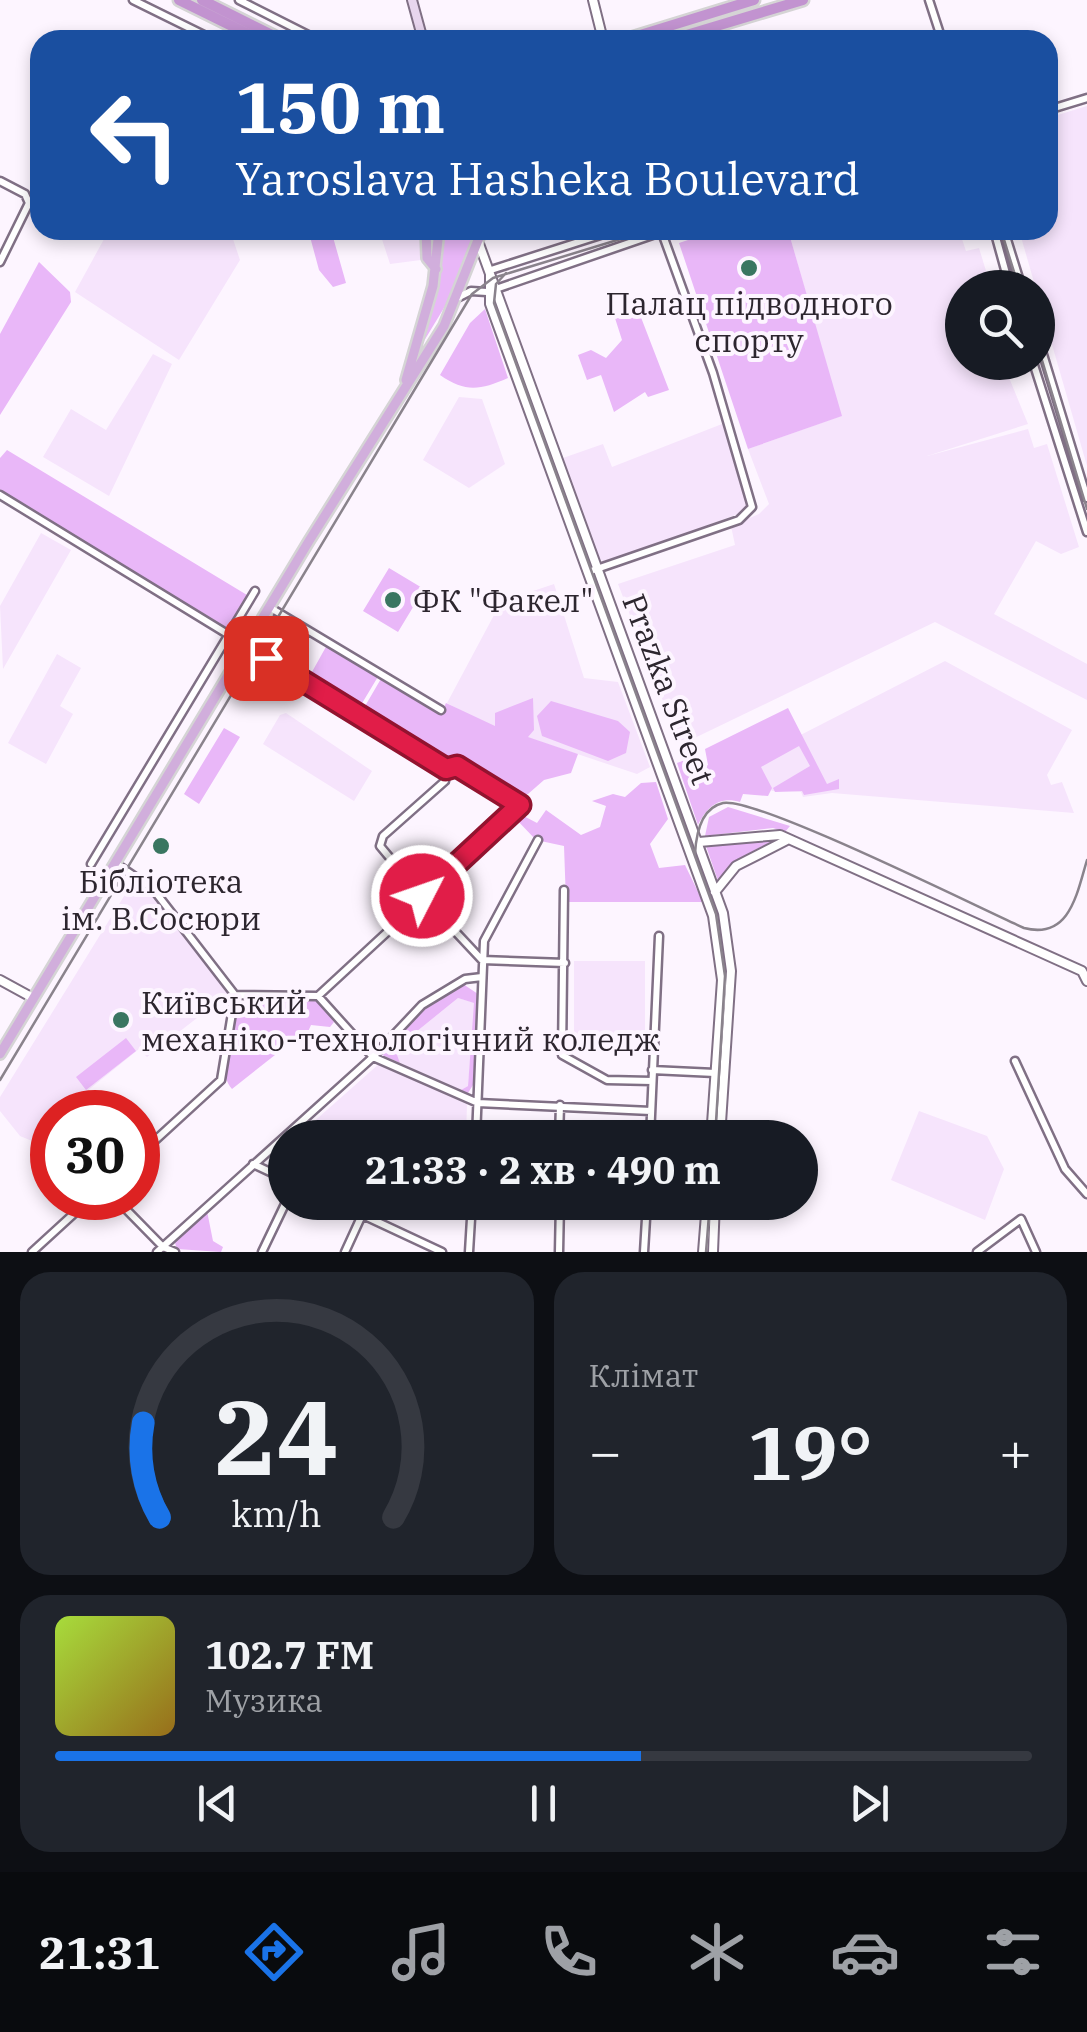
<!DOCTYPE html>
<html lang="uk">
<meta charset="utf-8">
<style>
:root{--surface:#171b24;--page:#20242c;--text:#f1f3f6;--muted:#9ea1a6;--line:#363941;--accent:#1a73e8}
body{margin:0;font-family:"IBM Plex Serif",serif;background:var(--page);color:var(--text);height:100vh;display:flex;flex-direction:column;font-size:38px;white-space:nowrap}
*{box-sizing:border-box;margin:0}
p{font-size:32px;color:var(--muted)}
.icon{flex:none;width:55px;height:55px;fill:none;stroke:currentColor;stroke-width:2;stroke-linecap:round;stroke-linejoin:round}
.map{position:relative;height:1252px;overflow:hidden}
.side{display:flex;flex-direction:column;gap:20px;padding:20px;background:#0d0f14;flex:1}
.side>*{flex:none}
.banner{position:absolute;left:30px;top:30px;width:1028px;height:210px;border-radius:30px;box-shadow:0 5px 15px #0003;background:#1a4fa0;color:#fff;overflow:hidden}
.buttons{position:absolute;left:945px;top:270px;display:grid;gap:20px}
.buttons a{display:grid;place-items:center;width:110px;height:110px;border-radius:50%;background:var(--surface);box-shadow:0 5px 15px #0003;font-size:50px}
.speed{position:absolute;left:30px;top:1090px;display:flex;gap:20px;font-size:50px;font-weight:700;text-align:center}
.speed>*{display:grid;place-content:center;width:130px;height:130px;border-radius:50%;background:var(--surface);box-shadow:0 5px 15px #0003;line-height:1}
.speed .limit{border:15px solid #d22;background:#fff;color:#111}
.pin{position:absolute;display:grid;place-items:center;width:85px;height:85px;color:#fff;margin:-42px;border-radius:20px;box-shadow:0 5px 15px #0006}
.me{position:absolute;width:110px;margin:-55px;rotate:49deg;stroke-linejoin:round;filter:drop-shadow(0 0 8px #0008)}
.turn{display:flex;align-items:center;gap:35px;height:210px;padding:0 40px;font-size:45px}
.turn .icon{width:130px;height:130px;stroke-width:2.5}
.turn b{display:block;font-size:70px;line-height:85px}
.big{font-size:75px;font-weight:700;line-height:1.1}
.side .widget{flex:1;display:flex;flex-direction:column;justify-content:center;gap:15px;min-width:0;padding:0 35px;border-radius:30px;background:var(--page)}
.side .dial{align-items:center;gap:0}
.dial svg{height:260px;overflow:visible;fill:none;stroke:var(--line);stroke-width:7;stroke-linecap:round;text-anchor:middle}
.dial text{fill:var(--text);stroke:none}
.song{display:flex;align-items:center;gap:30px}
.cover{width:120px;height:120px;border-radius:15px;background:linear-gradient(135deg,hsl(80 70% 55%),hsl(40 70% 35%))}
.played{height:10px;border-radius:5px;background:linear-gradient(90deg,var(--accent) 60%,var(--line) 60%)}
.keys{display:flex;justify-content:space-around;direction:ltr}
.heat{display:flex;justify-content:space-between;align-items:center;font-size:55px;direction:ltr}
.side .tiles{flex:1;display:grid;gap:20px;grid-template-columns:1fr 1fr}
.widget:last-child{grid-column:span 2}
.trip{position:absolute;left:268px;top:1120px;width:550px;height:100px;border-radius:50px;background:var(--surface);box-shadow:0 5px 15px #0003;font-weight:700;line-height:100px;text-align:center}
.dock{display:flex;height:160px;justify-content:space-around;align-items:center;background:#090b0e;color:var(--muted)}
.dock .icon{width:70px;height:70px}
.dock .active{color:var(--accent)}
.dock b{font-size:45px;color:var(--text)}
.map>svg:first-child{display:block}
.built{fill:#f6e4fc}
.green{fill:#e9b7f8}
.lines{fill:none;stroke-linecap:round;stroke-linejoin:round}
.minor-casing{stroke:#807085;stroke-width:11}
.tertiary-casing{stroke:#807085;stroke-width:12}
.secondary-casing{stroke:#807085;stroke-width:12}
.primary-casing{stroke:#d5d4d5;stroke-width:14}
.trunk-casing{stroke:#d5d4d5;stroke-width:15}
.minor{stroke:#fff;stroke-width:6}
.tertiary{stroke:#fff;stroke-width:8}
.secondary{stroke:#e8d6ee;stroke-width:8}
.primary{stroke:#d1aedc;stroke-width:9}
.trunk{stroke:#c293d0;stroke-width:10}
.tram{stroke:#8a838c;stroke-width:2.5}
.route-casing{stroke:#92132f;stroke-width:25}
.route{stroke:#e11d48;stroke-width:18}
.poi-dot{fill:#3a7661;stroke:#fdf5ff;stroke-width:4}
.labels{text-anchor:middle;dominant-baseline:central;stroke-width:8;stroke-linejoin:round;paint-order:stroke}
.poi-label{font-size:32px;fill:#2d262f;stroke:#fdf5ff}
.street-label{font-size:32px;fill:#2d262f;stroke:#fdf5ff}
</style>
<div class="map">
<svg width="1087" height="1252" viewBox="0 0 1087 1252">
<rect width="100%" height="100%" fill="#fdf5ff"/>
<path class="built" d="M1087 106V466L1019 230H1048V118Z
M109 230H230L240 260 179 360 75 292Z
M379 230H420L421 260 390 264Z
M788 230H959L966 251 979 248 991 287 962 288V362L1003 363 1028 424 927 456 1028 429 1034 448 1047 444 1079 547 1061 554 1036 541 994 614 1087 664V700L935 622 680 745 618 584 735 545 731 526 759 514 769 504 748 449 841 416Z
M153 354 172 364 109 496 43 457 71 409 106 430Z
M459 397 482 399 505 464 469 488 423 460Z
M722 424 748 501 746 511 606 563 598 558 563 458 603 444 612 467Z
M41 533 71 550 3 669 0 606Z
M554 584 584 678 618 682 650 767 637 774 479 721 447 703 501 602Z
M57 654 81 668 60 706 73 714 46 764 8 743Z
M945 661 1072 730 1047 775 1051 785 1062 782 1074 813 832 793 803 797 801 792 772 791 746 763Z
M286 713 372 771 354 801 263 744 280 715Z
M134 880 152 893 229 993 147 1057 139 1049 81 1096 83 1112H52L49 1148 20 1136 0 1111V1097Z
M574 961H645V1038H574Z
M458 998 475 1003 468 1086 461 1090 400 1063 395 1049Z
M380 1063 467 1104 466 1137 311 1138 301 1133Z
M919 1111 987 1136 1004 1169 985 1220 891 1180Z"/>
<path class="green" d="M331 230 346 283 333 287 319 270 309 233Z
M445 230H475L453 293 424 341 438 290Z
M718 230H788L842 416 748 449 679 243Z
M39 262 70 292 71 302 0 415V334Z
M637 307 669 390 648 397 645 392 614 412 601 375 587 380 578 355 591 350 606 358 622 340 614 315Z
M485 309 508 378C480 390 466 393 440 375L470 323Z
M7 450 247 595 226 630 0 491V458Z
M389 568 424 589 398 632 363 611Z
M327 645 379 675 358 710 308 679Z
M382 677 443 709 446 703 495 726V713L533 698 534 730 528 737 578 754 571 773 544 780 528 794 510 796 456 764 443 765 361 713Z
M551 701 618 721 630 732 626 753 608 761 542 736 537 716Z
M788 708 827 784 839 779V789L804 795 802 791 775 792 773 788 810 766 799 746 761 767 772 788 768 796 743 794 740 802C719 796 707 807 698 825L677 763 685 760 691 771 708 765 705 749Z
M224 728 240 737 199 804 184 794Z
M656 782 668 819 650 844 659 868 685 865 703 902H566L564 846 536 840 514 817 518 813 537 823 546 810 581 835 600 827 606 806 592 801 613 794 625 797 641 783Z
M728 807 790 826 785 832 773 828 705 836 709 817Z
M778 838 736 860 718 881 706 846Z
M463 984 478 994 473 1085 468 1093 461 1090 468 1086 474 1003 458 998 395 1049 400 1063 382 1055C398 1023 432 999 463 984Z
M318 999 334 1022 330 1027 311 1025 304 1041 284 1039 275 1055 232 1089C214 1069 231 1026 241 1003Z
M126 1038 136 1051 86 1090 76 1077Z
M207 1211 213 1241 223 1247 221 1252 177 1249 174 1240Z"/>
<g class="lines">
<g class="minor-casing">
<path id="minor" d="M133 0 214 40
M239 0 318 40
M929 0 942 40
M1048 110 1087 98
M0 181 25 194 29 203 0 262
M994 230 1010 288
M1004 230 1022 288
M491 270 616 230
M457 298 471 291 487 292 667 230
M1038 338 1087 498
M1033 362 1087 532
M0 495 229 635
M588 572 739 520 752 507 713 373 661 230
M269 607 441 710
M265 658 446 769 457 766 520 805 422 896 482 960 565 963
M284 669 307 630
M115 863 153 889 235 995
M91 864 255 591
M400 870 380 846 383 836 445 781 446 769
M564 890 562 1055 607 1080 652 1081
M318 996 373 1057 478 1103 651 1111
M1015 1061 1065 1169 1087 1194
M652 1070 715 1073
M476 1138 484 941 538 840
M559 1138 560 1105
M650 1138 659 936
M138 1156 221 1080 235 995 318 996 424 898
M253 1164 285 1179
M115 1198 163 1247 175 1252
M335 1202 442 1252
M32 1252 91 1198
M157 1252 373 1057 422 1005 465 979 482 977
M262 1252 286 1202
M345 1252 362 1215
M469 1252 472 1202
M559 1252 560 1202
M644 1252 647 1202
M977 1252 1021 1219 1036 1252"/>
</g>
<g class="tertiary-casing">
<path id="tertiary" d="M593 0 603 40
M478 241 723 913 731 971 720 1138
M490 275V304L713 916 722 980 711 1138
M699 842 780 835 1082 971 1087 981
M715 892 736 866 787 840
M0 980 33 998
M703 1252 707 1202
M713 1252 715 1202"/>
</g>
<g class="secondary-casing">
<path id="secondary" d="M412 0 423 40"/>
</g>
<g class="primary-casing">
<path id="primary" d="M426 230 427 258 436 269
M406 380 433 286 439 230
M0 1054 309 541 444 326 482 230"/>
</g>
<g class="trunk-casing">
<path id="trunk" d="M179 0 260 40
M202 0 282 40
M624 40 754 0
M670 40 803 0"/>
</g>
<use href="#minor" class="minor"/>
<use href="#tertiary" class="tertiary"/>
<use href="#secondary" class="secondary"/>
<use href="#primary" class="primary"/>
<use href="#trunk" class="trunk"/>
<path class="tram" d="M1001 230 1019 288
M506 273 496 284 494 303 716 914 725 976 715 1138
M1038 347 1087 509
M695 854C696 835 701 808 723 803 755 796 979 908 1024 928 1070 940 1077 893 1087 860
M0 1080 472 294 493 278 637 234 705 230
M706 1252 710 1202"/>
</g>
<g class="lines">
<g class="route-casing">
<path id="route" d="M266 658 446 769 457 766 520 805 422 896"/>
</g>
<use href="#route" class="route"/>
</g>
<g class="poi-dot">
<circle cx="749" cy="268" r="10"/>
<circle cx="393" cy="600" r="10"/>
<circle cx="161" cy="846" r="10"/>
<circle cx="121" cy="1020" r="10"/>
</g>
<g class="labels">
<g class="poi-label">
<text x="749" y="303">Палац підводного<tspan x="749" dy="37">спорту</tspan></text>
<text x="413" y="600" text-anchor="start">ФК "Факел"</text>
<text x="161" y="881">Бібліотека<tspan x="161" dy="37">ім. В.Сосюри</tspan></text>
<text x="141" y="1002" text-anchor="start">Київський<tspan x="141" dy="37">механіко-технологічний коледж</tspan></text>
</g>
<g class="street-label">
<text transform="translate(669 689) rotate(69)">Prazka Street</text>
</g>
</g>
</svg>
<div class="buttons">
<a><svg class="icon" aria-label="search" viewBox="0 0 24 24"><circle cx="10" cy="10" r="6"/><path d="M15 15l6 6"/></svg></a>
</div>
<div class="speed"><div class="limit">30</div></div>
<div class="pin" style="left:266px;top:658px;background:#d93025"><svg class="icon" aria-label="arrive" viewBox="0 0 24 24"><path d="M6 21V4h12l-3 4 3 4H6"/></svg></div>
<svg class="me" style="left:422px;top:896px" viewBox="-20 -20 40 40"><circle r="17" fill="#e11d48" stroke="#fff" stroke-width="3"/><path d="M0-11L8 9 0 5-8 9z" fill="#fff"/></svg>
<div class="trip">21:33 · 2 хв · 490 m</div>
<div class="banner">
<div class="turn"><svg class="icon" aria-label="left" viewBox="0 0 24 24"><path d="M17 20v-9H6M10 6l-5 5 5 5"/></svg><div><b>150 m</b>Yaroslava Hasheka Boulevard</div></div>
</div>
</div>
<section class="side">
<div class="tiles">
<div class="widget dial"><svg viewBox="0 0 100 80">
<path d="M14 69A42 42 0 1 1 86 69"/>
<path d="M14 69A42 42 0 0 1 9 40" stroke="#1a73e8"/>
<text x="50" y="56" font-size="32" font-weight="700">24</text>
<text x="50" y="72" font-size="11">km/h</text>
</svg></div>
<div class="widget"><p>Клімат</p>
<div class="heat"><a>−</a><b class="big">19°</b><a>+</a></div>
</div>
<div class="widget">
<div class="song"><i class="cover"></i><div><b>102.7 FM</b><p>Музика</p></div></div>
<div class="played"></div>
<div class="keys"><svg class="icon" aria-label="previous" viewBox="0 0 24 24"><path d="M18 5L8 12l10 7zM5 5v14"/></svg><svg class="icon" aria-label="pause" viewBox="0 0 24 24"><path d="M8 5v14M16 5v14"/></svg><svg class="icon" aria-label="next" viewBox="0 0 24 24"><path d="M6 5l10 7-10 7zM19 5v14"/></svg></div>
</div>
</div>
</section>
<nav class="dock">
<b>21:31</b>
<svg class="icon active" aria-label="directions" viewBox="0 0 24 24"><path d="M12 3l9 9-9 9-9-9zM9 14v-3h6M13 9l2 2-2 2"/></svg>
<svg class="icon" aria-label="music" viewBox="0 0 24 24"><path d="M9 18V5l10-2v13"/><circle cx="6" cy="18" r="3"/><circle cx="16" cy="16" r="3"/></svg>
<svg class="icon" aria-label="phone" viewBox="0 0 24 24"><path d="M5 4h4l2 5-3 2q2 4 5 5l2-3 5 2v4C11 20 4 13 5 4z"/></svg>
<svg class="icon" aria-label="climate" viewBox="0 0 24 24"><path d="M12 3v18M4 7l16 10M4 17L20 7"/></svg>
<svg class="icon" aria-label="car" viewBox="0 0 24 24"><path d="M5 17H2v-5l4-1 3-4h7l3 4 3 1v5h-3M9 17h6M6 11h13"/><circle cx="7" cy="17" r="2"/><circle cx="17" cy="17" r="2"/></svg>
<svg class="icon" aria-label="filters" viewBox="0 0 24 24"><path d="M4 7h16M4 17h16"/><circle cx="9" cy="7" r="2"/><circle cx="15" cy="17" r="2"/></svg>
</nav>
